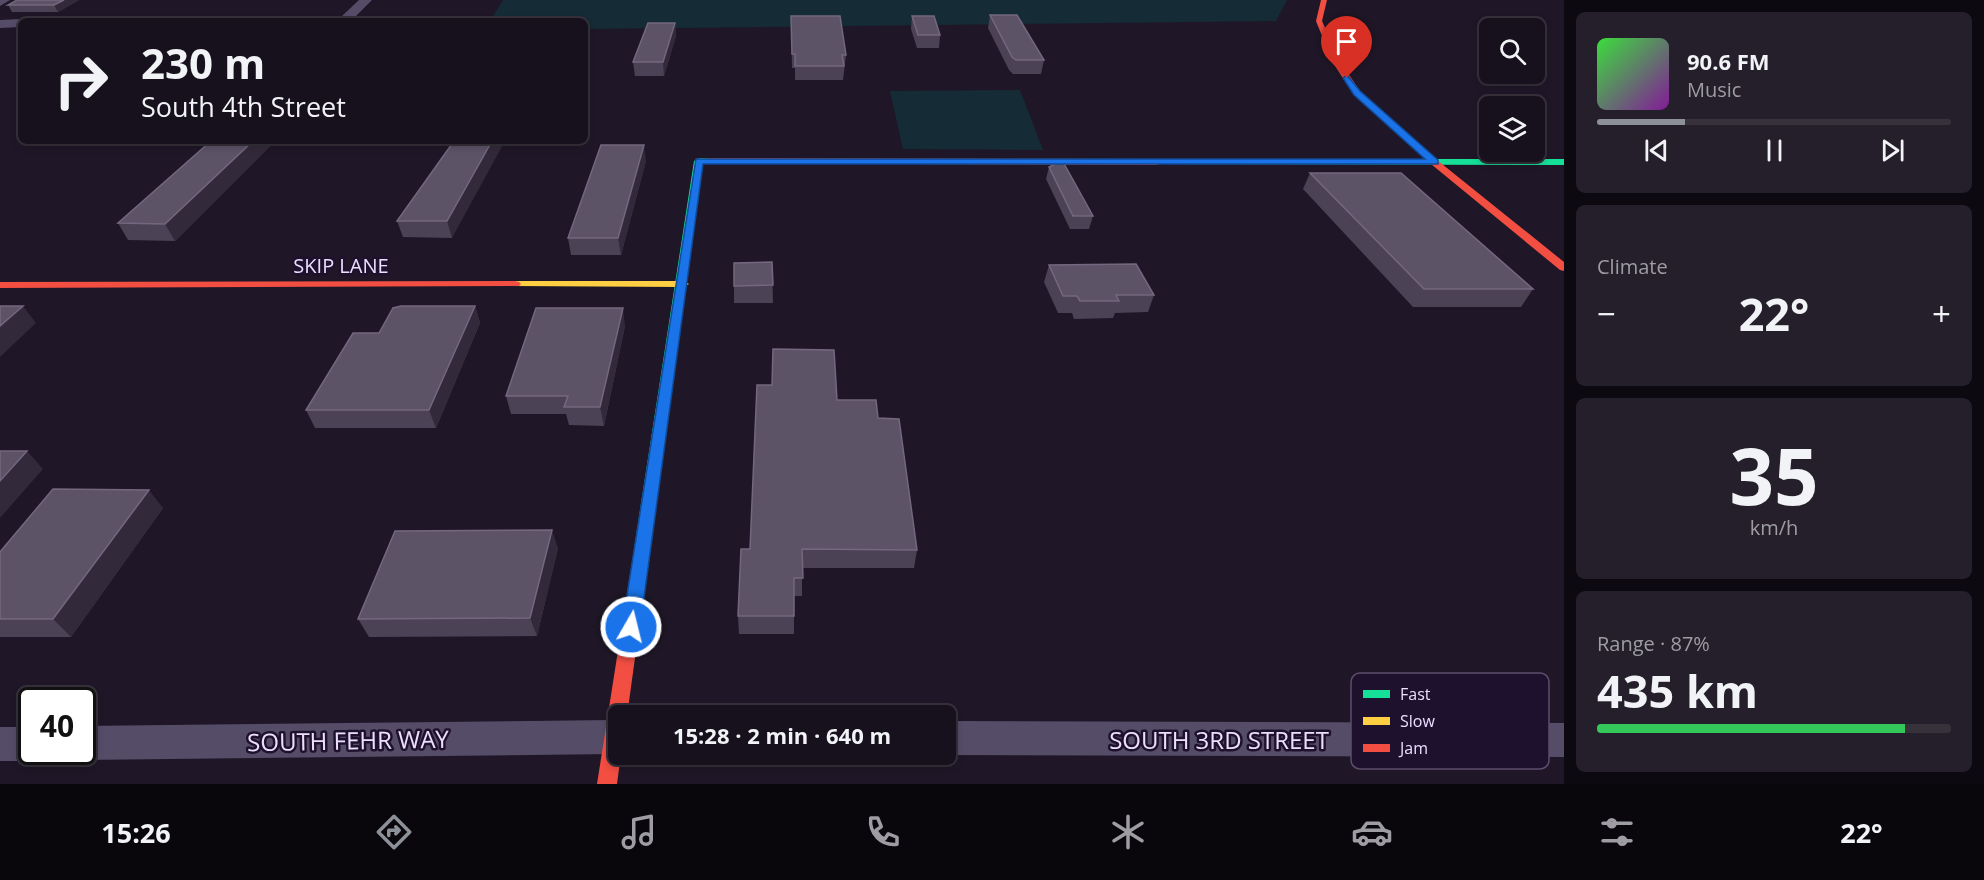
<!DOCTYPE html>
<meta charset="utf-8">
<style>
:root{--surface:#17111d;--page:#241f2a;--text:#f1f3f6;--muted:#9e9da4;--line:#36313b;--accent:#8c9099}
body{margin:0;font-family:"Open Sans",sans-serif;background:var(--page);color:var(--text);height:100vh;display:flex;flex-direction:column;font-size:22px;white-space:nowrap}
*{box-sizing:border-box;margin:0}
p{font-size:20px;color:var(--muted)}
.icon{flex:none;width:33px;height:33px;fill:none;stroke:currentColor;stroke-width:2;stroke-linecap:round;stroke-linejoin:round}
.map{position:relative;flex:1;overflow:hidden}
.side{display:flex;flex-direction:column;gap:12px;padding:12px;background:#0d0910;width:420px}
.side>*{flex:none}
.guide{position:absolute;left:18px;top:18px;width:570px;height:126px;border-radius:9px;box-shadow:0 3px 9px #0003,0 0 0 2px var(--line);background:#17111d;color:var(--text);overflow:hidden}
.fabs{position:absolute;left:1479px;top:18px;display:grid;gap:12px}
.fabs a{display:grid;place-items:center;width:66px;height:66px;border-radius:9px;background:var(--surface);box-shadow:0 3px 9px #0003,0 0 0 2px var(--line);font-size:30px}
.speed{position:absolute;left:18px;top:687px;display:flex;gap:12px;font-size:30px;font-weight:700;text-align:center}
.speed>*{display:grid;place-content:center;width:78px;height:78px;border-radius:50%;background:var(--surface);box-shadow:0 3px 9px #0003,0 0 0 2px var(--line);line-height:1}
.speed .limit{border:3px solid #111;border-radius:9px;background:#fff;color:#111}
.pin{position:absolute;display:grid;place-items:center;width:51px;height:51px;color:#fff;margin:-62px -26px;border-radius:50% 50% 50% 0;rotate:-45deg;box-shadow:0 0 6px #0007}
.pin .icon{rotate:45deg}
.me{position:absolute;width:66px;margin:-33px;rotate:8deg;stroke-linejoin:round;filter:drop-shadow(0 0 4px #0008)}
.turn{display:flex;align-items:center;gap:21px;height:126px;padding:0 24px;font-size:27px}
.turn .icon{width:78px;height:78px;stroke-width:2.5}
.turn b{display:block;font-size:42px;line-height:51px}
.big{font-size:45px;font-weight:700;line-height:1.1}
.side .tile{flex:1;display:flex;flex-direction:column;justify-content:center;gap:9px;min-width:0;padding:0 21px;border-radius:9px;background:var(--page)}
.side .dial{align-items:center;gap:0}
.dial b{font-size:78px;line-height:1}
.song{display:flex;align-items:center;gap:18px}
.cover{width:72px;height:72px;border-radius:9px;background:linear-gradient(135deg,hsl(120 70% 55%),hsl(290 70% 35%))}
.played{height:6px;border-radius:3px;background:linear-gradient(90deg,var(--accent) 25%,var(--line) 25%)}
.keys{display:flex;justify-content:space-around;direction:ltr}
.heat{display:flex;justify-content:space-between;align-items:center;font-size:33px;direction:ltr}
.charge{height:9px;border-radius:4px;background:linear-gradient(90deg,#34c759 87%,var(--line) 0)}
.trip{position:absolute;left:608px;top:705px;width:348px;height:60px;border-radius:9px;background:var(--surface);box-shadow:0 3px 9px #0003,0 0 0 2px var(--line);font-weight:700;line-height:60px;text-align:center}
.tab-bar{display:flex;height:96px;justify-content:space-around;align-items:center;background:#09070c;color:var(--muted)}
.tab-bar .icon{width:42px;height:42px}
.tab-bar .on{color:var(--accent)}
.tab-bar b{font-size:27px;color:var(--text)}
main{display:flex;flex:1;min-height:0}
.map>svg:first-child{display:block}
.green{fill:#152b36}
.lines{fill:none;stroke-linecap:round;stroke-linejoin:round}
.street{fill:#554d68;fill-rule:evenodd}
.fast{fill:#16e098;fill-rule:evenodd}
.slow{fill:#ffcf43;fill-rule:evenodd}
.jam{fill:#f24e42;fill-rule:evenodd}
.wall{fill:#4b4255}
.shaded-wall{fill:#322a3b}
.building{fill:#5c5367;stroke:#73687f;stroke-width:1.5}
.route{fill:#1a73e8;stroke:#114b97;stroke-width:1.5}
.labels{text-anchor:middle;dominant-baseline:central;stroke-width:5;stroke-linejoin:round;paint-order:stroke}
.street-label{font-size:20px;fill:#ebdeff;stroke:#1e112d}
.near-street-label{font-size:24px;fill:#ebdeff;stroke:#1e112d}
.key{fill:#1e112d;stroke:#5c4e6c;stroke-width:1.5}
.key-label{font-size:16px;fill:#ebdeff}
</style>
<main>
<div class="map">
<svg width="1564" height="784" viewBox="0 0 1564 784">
<rect width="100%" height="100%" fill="#1f1727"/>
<path class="green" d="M503 0H1287L1276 21 585 29V21H490Z
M1020 90 1043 150 903 149 890 91Z"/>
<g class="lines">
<path class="street" d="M0 0H10L0 6Z
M359 0H372L351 21H312L318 17H341Z
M21 19 26 21H21V27L0 28V20Z
M614 720 618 722V752L614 754 82 760 70 755 68 752H82V726Z
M945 721 1564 723V757L945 755Z
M0 727H32V752H46L44 756 32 761H0Z"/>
<path class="fast" d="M699 158H708L713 161 703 164 650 549 648 554 642 556 636 554 634 549 694 161Z
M1157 159H1564V165L1154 164 1152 162Z"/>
<path class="slow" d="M515 281H683L689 284 683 287 511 286 509 284 511 282Z"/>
<path class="jam" d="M1321 0H1327L1322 21 1341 63 1360 91 1437 160 1564 262V271L1560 270 1431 164 1354 95 1333 63 1316 21Z
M708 158 1157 159 1162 162 1157 165 705 163 703 161Z
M515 281 519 282 521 284 519 286 0 288V282Z
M642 542 648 544 650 549 627 716H618V754H621L617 784H597L634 549 636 544Z"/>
</g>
<path class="wall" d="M17 0H79L58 12H12L8 5Z
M990 15 1044 60 1041 74H1013L1009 70 988 28Z
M791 16 846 55 843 80H795V68H792Z
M912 16 940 35 939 48H917L911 29Z
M675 23 676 36 664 76H635L633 62Z
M211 141H275L175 241 128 240 118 223Z
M454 141 452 238 403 237 397 221Z
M646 161 621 255H571L568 238Z
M1049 167 1093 216 1089 229H1070L1046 179Z
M1310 173 1533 289 1521 307H1413L1303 189Z
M772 262 773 303H734V286Z
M1049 265 1154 295 1148 312 1115 313 1113 318 1074 319 1072 313H1058L1044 282Z
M475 306 480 323 436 428H315L306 410 379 333Z
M625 326 604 426 569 425 566 414H511L506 396Z
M837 400 878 418 917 550 914 568H802V596H794V634H739L738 616 750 549Z
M163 508 71 637H0V552Z
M558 548 537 636 369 637 358 619Z"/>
<path class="shaded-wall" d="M64 0H79L58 12 54 5Z
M675 23 676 36 664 76 663 62Z
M253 141H275L175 241 165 224Z
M492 141H505L452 238 447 221Z
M644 145 646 161 621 255 618 238Z
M23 306 36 323 0 357V326Z
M475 306 480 323 436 428 429 410Z
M623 308 625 326 604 426 600 407Z
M27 451 43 469 0 518V481Z
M149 490 163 508 71 637 53 619Z
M552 530 558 548 537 636 530 618Z"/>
<path class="building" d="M17 0H64L54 5H8Z
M990 15H1017L1044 60H1016L1012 57Z
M791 16H840L846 55H842L844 66H795V54H792Z
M912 16H934L940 35H918Z
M648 23H675L663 62H633Z
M211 141H253L165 224 118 223Z
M454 141H492L447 221H397Z
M601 145H644L618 238H568Z
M1062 160 1093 216H1073L1049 167Z
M1310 173H1401L1533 289H1424Z
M772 262 773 285 734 286V263Z
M1136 264 1154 295H1116L1119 301H1080L1077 296H1063L1049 265Z
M0 306H23L0 326Z
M401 306H475L429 410H306L353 333H379L393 308Z
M536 308H623L600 407H564L568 396H506Z
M773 349 834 350 837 400H876L878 418 899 419 917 550 802 549 803 578H794V616H738L741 549H750L757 385H772Z
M0 451H27L0 481Z
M53 489 149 490 53 619H0V552Z
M552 530 530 618 358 619 395 531Z"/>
<path class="route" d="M1347 75 1360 91 1438 160V164H703L640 627 637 633 631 635 625 633 622 627 696 159H1425L1354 95 1343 78Z"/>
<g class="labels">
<g class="street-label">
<text x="341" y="265">SKIP LANE</text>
</g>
<g class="near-street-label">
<text x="1219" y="739">SOUTH 3RD STREET</text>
<text transform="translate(348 740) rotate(-1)">SOUTH FEHR WAY</text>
</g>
</g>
<rect x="1351" y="673" width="198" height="96" rx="9" class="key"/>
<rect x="1363" y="690" width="27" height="8" fill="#16e098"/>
<rect x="1363" y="717" width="27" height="8" fill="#ffcf43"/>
<rect x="1363" y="744" width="27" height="8" fill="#f24e42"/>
<g class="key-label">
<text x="1400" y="700">Fast</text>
<text x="1400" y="727">Slow</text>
<text x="1400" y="754">Jam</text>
</g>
</svg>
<div class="fabs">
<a><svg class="icon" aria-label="search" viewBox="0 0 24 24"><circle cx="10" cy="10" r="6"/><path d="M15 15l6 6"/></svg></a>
<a><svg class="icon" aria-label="layers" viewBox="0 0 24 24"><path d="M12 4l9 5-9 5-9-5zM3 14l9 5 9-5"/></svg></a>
</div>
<div class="speed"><div class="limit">40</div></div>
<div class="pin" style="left:1347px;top:78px;background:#d93025"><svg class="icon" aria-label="arrive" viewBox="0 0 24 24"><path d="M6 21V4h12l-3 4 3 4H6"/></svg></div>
<svg class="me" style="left:631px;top:627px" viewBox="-20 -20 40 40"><circle r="17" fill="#1a73e8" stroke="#fff" stroke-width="3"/><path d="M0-11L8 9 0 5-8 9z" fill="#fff"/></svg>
<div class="trip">15:28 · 2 min · 640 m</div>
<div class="guide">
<div class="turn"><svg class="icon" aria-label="right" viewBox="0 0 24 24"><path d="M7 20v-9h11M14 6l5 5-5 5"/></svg><div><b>230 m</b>South 4th Street</div></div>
</div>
</div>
<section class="side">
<div class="tile">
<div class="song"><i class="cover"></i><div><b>90.6 FM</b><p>Music</p></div></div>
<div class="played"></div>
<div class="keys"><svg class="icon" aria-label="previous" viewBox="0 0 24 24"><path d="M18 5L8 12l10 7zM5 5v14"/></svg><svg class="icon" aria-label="pause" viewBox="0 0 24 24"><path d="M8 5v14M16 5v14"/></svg><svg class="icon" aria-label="next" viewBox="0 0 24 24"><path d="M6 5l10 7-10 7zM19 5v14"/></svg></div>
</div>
<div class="tile"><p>Climate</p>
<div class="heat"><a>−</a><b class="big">22°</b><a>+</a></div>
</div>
<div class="tile dial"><b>35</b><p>km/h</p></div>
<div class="tile"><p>Range · 87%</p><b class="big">435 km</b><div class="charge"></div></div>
</section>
</main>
<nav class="tab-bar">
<b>15:26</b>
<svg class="icon on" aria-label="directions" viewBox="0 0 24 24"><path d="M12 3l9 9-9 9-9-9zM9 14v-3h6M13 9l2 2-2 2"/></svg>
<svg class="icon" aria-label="music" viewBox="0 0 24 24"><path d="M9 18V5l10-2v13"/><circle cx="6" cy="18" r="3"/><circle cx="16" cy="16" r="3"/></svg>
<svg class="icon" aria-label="phone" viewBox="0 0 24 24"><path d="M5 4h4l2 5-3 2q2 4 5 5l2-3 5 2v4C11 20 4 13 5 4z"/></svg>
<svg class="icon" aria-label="climate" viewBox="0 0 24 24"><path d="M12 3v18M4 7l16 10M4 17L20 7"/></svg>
<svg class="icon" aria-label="car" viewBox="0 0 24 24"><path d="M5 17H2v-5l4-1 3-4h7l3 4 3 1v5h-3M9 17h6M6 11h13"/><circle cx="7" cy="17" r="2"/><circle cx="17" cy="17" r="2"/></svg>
<svg class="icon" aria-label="filters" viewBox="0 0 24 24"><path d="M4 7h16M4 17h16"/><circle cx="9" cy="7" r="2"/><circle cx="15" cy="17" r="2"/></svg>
<b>22°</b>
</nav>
